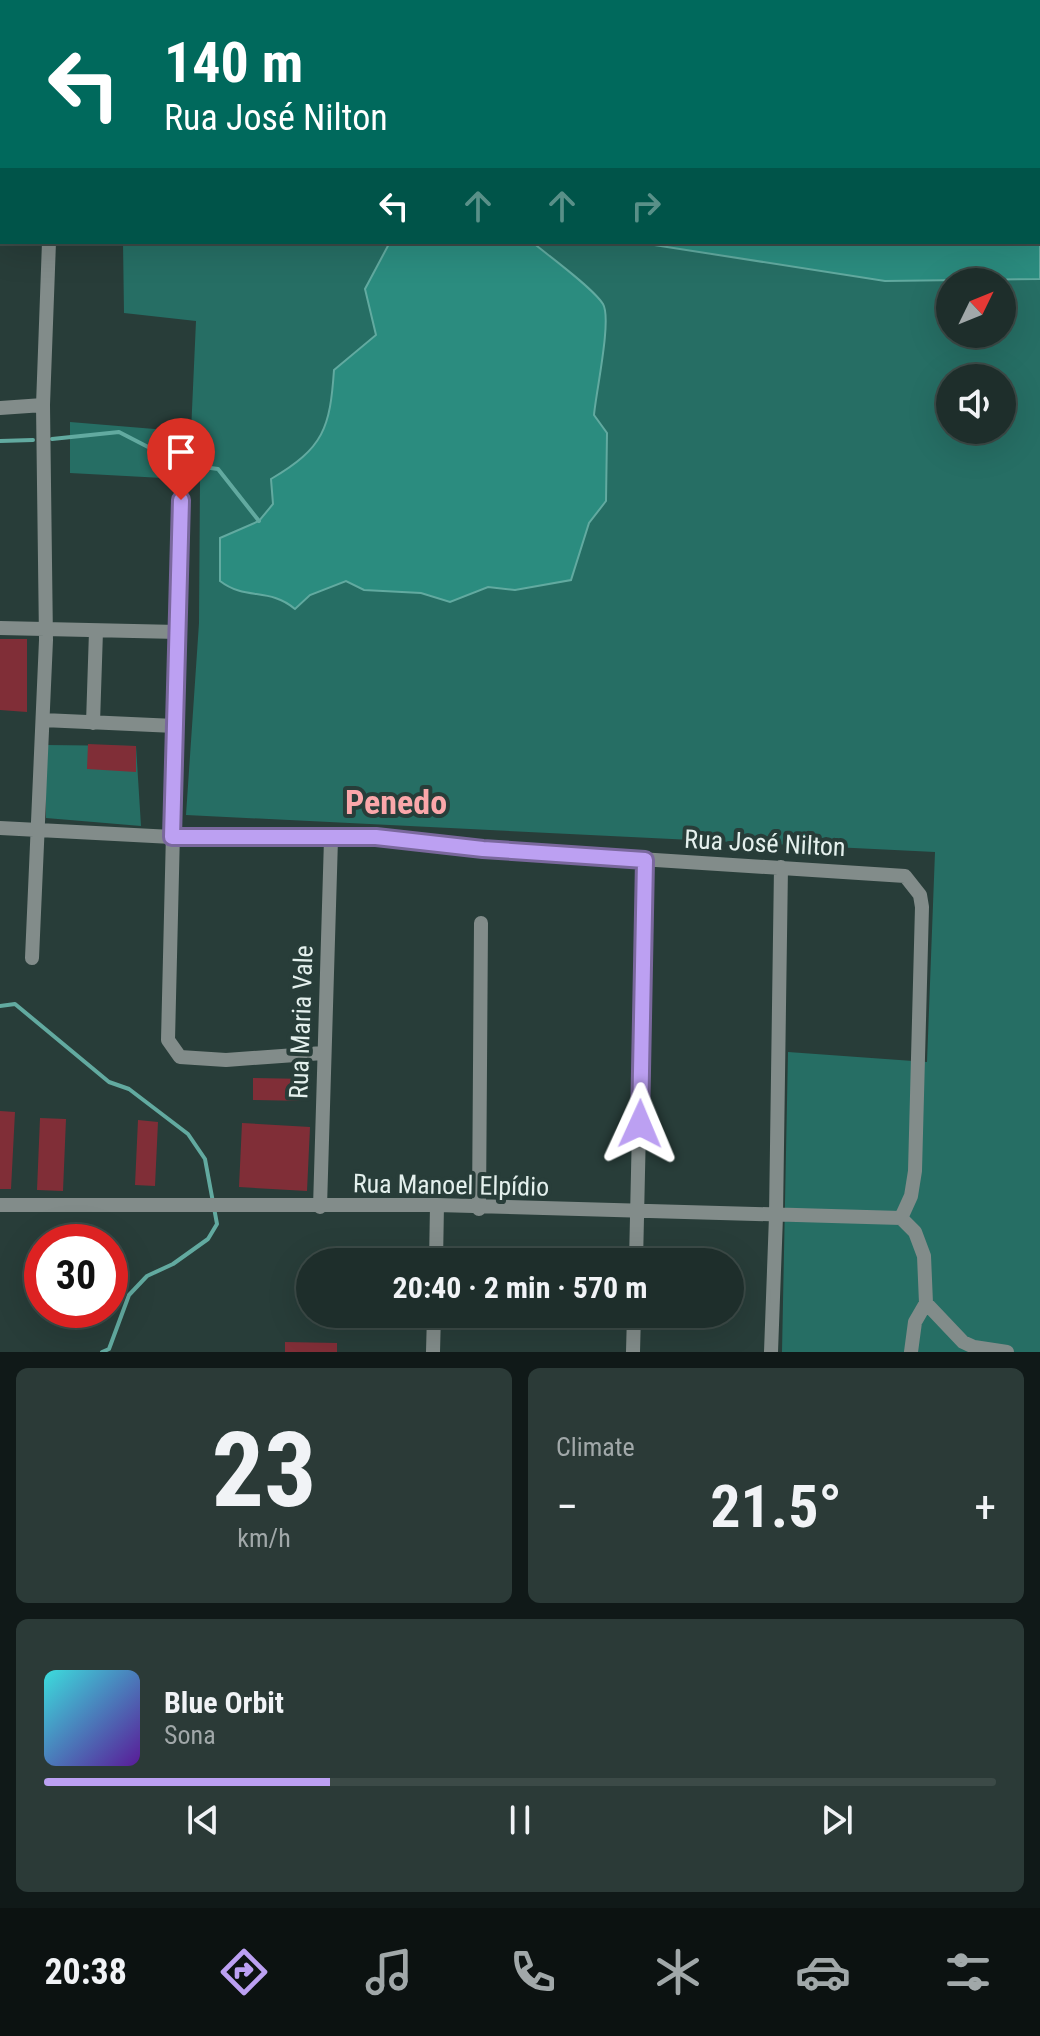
<!DOCTYPE html>
<meta charset="utf-8">
<style>
:root{--surface:#1e2e2b;--page:#2b3a37;--text:#f1f3f6;--muted:#a1a8a9;--line:#3c4a47;--accent:#bca0f2}
body{margin:0;font-family:"Roboto Condensed",sans-serif;background:var(--page);color:var(--text);height:100vh;display:flex;flex-direction:column;font-size:30px;white-space:nowrap}
*{box-sizing:border-box;margin:0}
p{font-size:26px;color:var(--muted)}
.icon{flex:none;width:44px;height:44px;fill:none;stroke:currentColor;stroke-width:2;stroke-linecap:round;stroke-linejoin:round}
.map{position:relative;height:1352px;overflow:hidden}
.drawer{display:flex;flex-direction:column;gap:16px;padding:16px;background:#101918;flex:1}
.drawer>*{flex:none}
.guide{position:absolute;left:0px;top:0px;width:1040px;height:244px;box-shadow:0 8px 32px #0002,0 0 0 2px var(--line);background:#00695c;color:#fff;overflow:hidden}
.needle{width:52px;rotate:47deg}
.fabs{position:absolute;left:936px;top:268px;display:grid;gap:16px}
.fabs a{display:grid;place-items:center;width:80px;height:80px;border-radius:50%;background:var(--surface);box-shadow:0 8px 32px #0002,0 0 0 2px var(--line);font-size:40px}
.speed{position:absolute;left:24px;top:1224px;display:flex;gap:16px;font-size:40px;font-weight:700;text-align:center}
.speed>*{display:grid;place-content:center;width:104px;height:104px;border-radius:50%;background:var(--surface);box-shadow:0 8px 32px #0002,0 0 0 2px var(--line);line-height:1}
.speed .limit{border:12px solid #d22;background:#fff;color:#111}
.pin{position:absolute;display:grid;place-items:center;width:68px;height:68px;color:#fff;margin:-82px -34px;border-radius:50% 50% 50% 0;rotate:-45deg;box-shadow:0 0 8px #0007}
.pin .icon{rotate:45deg}
.me{position:absolute;width:88px;margin:-44px;rotate:1deg;stroke-linejoin:round;filter:drop-shadow(0 0 6px #0008)}
.turn{display:flex;align-items:center;gap:28px;height:168px;padding:0 32px;font-size:36px}
.turn .icon{width:104px;height:104px;stroke-width:2.5}
.turn b{display:block;font-size:56px;line-height:68px}
.lanes{display:flex;align-items:center;height:76px;padding:0 32px;background:#0003;justify-content:center;gap:40px;direction:ltr}
.lanes .off{opacity:.35}
.big{font-size:60px;font-weight:700;line-height:1.1}
.drawer .card{flex:1;display:flex;flex-direction:column;justify-content:center;gap:12px;min-width:0;padding:0 28px;border-radius:12px;background:var(--page)}
.drawer .dial{align-items:center;gap:0}
.dial b{font-size:104px;line-height:1}
.song{display:flex;align-items:center;gap:24px}
.cover{width:96px;height:96px;border-radius:12px;background:linear-gradient(135deg,hsl(180 70% 55%),hsl(270 70% 35%))}
.played{height:8px;border-radius:4px;background:linear-gradient(90deg,var(--accent) 30%,var(--line) 30%)}
.keys{display:flex;justify-content:space-around;direction:ltr}
.heat{display:flex;justify-content:space-between;align-items:center;font-size:44px;direction:ltr}
.drawer .tiles{flex:1;display:grid;gap:16px;grid-template-columns:1fr 1fr}
.card:last-child{grid-column:span 2}
.trip{position:absolute;left:296px;top:1248px;width:448px;height:80px;border-radius:40px;background:var(--surface);box-shadow:0 8px 32px #0002,0 0 0 2px var(--line);font-weight:700;line-height:80px;text-align:center}
.tabs{display:flex;height:128px;justify-content:space-around;align-items:center;background:#0c1211;color:var(--muted)}
.tabs .icon{width:56px;height:56px}
.tabs .selected{color:var(--accent)}
.tabs b{font-size:36px;color:var(--text)}
.map>svg:first-child{display:block}
.green{fill:#266e64;fill-rule:evenodd}
.water{fill:#2b8c7f;stroke:#62aaa0;stroke-width:2}
.lines{fill:none;stroke-linecap:round;stroke-linejoin:round}
.stream{stroke:#62aaa0;stroke-width:4}
.building{fill:#802e37}
.minor{stroke:#828c8a;stroke-width:14}
.route-casing{stroke:#7a689d;stroke-width:20}
.route{stroke:#bca0f2;stroke-width:14}
.labels{text-anchor:middle;dominant-baseline:central;stroke-width:8;stroke-linejoin:round;paint-order:stroke}
.street-label{font-size:26px;fill:#e4f0ed;stroke:#283d39}
.district-label{font-size:34px;font-weight:bold;fill:#fba7aa;stroke:#283d39}
</style>
<div class="map">
<svg width="1040" height="1352" viewBox="0 0 1040 1352">
<rect width="100%" height="100%" fill="#283d39"/>
<path class="green" d="M123 0H386L388 2H123Z
M123 242H635L885 281 1040 279V1352H782L788 1052 927 1062 935 852 186 815 199 623 200 480 70 473V422L191 432 196 321 124 313ZM950 282H1002V334H950ZM950 378H1002V430H950Z
M46 745 136 746 141 826 46 818Z"/>
<path class="water" d="M386 0H1040V279L885 281 635 242H1038V2Z
M390 242H532C549 256 593 288 603 304 612 319 596 392 594 415L607 433 606 501 589 523 571 580 515 590 488 587 450 602 421 593 364 590 346 581 310 595 295 609C269 587 246 601 220 581V538L259 521 273 504 271 479C324 448 330 428 334 370L376 335 365 289Z"/>
<g class="lines">
<path class="stream" d="M52 439 119 432 181 464 218 469 259 521
M0 441 33 440
M0 1006 15 1004 109 1082 129 1089 188 1134 205 1159 217 1224 208 1239 173 1264 147 1276 129 1295 109 1349 102 1352"/>
</g>
<path class="building" d="M0 639H27V712L0 710Z
M88 744 136 746V772L87 769Z
M253 1078 308 1079V1101L253 1100Z
M0 1111 15 1112 11 1189H0Z
M40 1118 66 1119 63 1191 37 1190Z
M138 1120 158 1122 155 1186 135 1185Z
M242 1123 310 1127 307 1191 239 1187Z
M285 1342 337 1343V1352H285Z"/>
<g class="lines">
<path class="minor" d="M56 2V0
M0 94H2
M0 408 43 405
M181 500 168 1040 180 1057 226 1060 323 1053
M0 628 178 632
M43 720 175 726
M93 723 96 631
M0 828 172 837H376L483 849 905 876 920 895 922 907 915 1171 911 1196 901 1218 915 1232 924 1256 926 1303 915 1322 911 1352
M32 958 46 640 43 405 49 242
M0 1205H437L901 1218
M320 1207 331 839
M479 1209 481 923
M436 1262 437 1205
M636 1262 645 860
M926 1303 963 1342 974 1347 1007 1352
M433 1352 434 1314
M633 1352 634 1314
M771 1352 776 1216 781 867"/>
</g>
<g class="lines">
<g class="route-casing">
<path id="route" d="M181 500 172 837H376L483 849 645 860 640 1124"/>
</g>
<use href="#route" class="route"/>
</g>
<g class="labels">
<g class="street-label">
<text transform="translate(765 843) rotate(3)">Rua José Nilton</text>
<text transform="translate(301 1022) rotate(-88)">Rua Maria Vale</text>
<text transform="translate(451 1185) rotate(1)">Rua Manoel Elpídio</text>
</g>
<g class="district-label">
<text x="396" y="802">Penedo</text>
</g>
</g>
</svg>
<div class="fabs">
<a><svg class="needle" viewBox="-14 -14 28 28"><path d="M0-13l5 13h-10z" fill="#e53935"/><path d="M0 13l5-13h-10z" fill="#a1a8a9"/></svg></a>
<a><svg class="icon" aria-label="sound" viewBox="0 0 24 24"><path d="M4 9h4l5-4v14l-5-4H4zM17 9q2 3 0 6"/></svg></a>
</div>
<div class="speed"><div class="limit">30</div></div>
<div class="pin" style="left:181px;top:500px;background:#d93025"><svg class="icon" aria-label="arrive" viewBox="0 0 24 24"><path d="M6 21V4h12l-3 4 3 4H6"/></svg></div>
<svg class="me" style="left:640px;top:1124px" viewBox="-20 -20 40 40"><path d="M0-17L14 15 0 8-14 15z" fill="#bca0f2" stroke="#fff" stroke-width="4"/></svg>
<div class="trip">20:40 · 2 min · 570 m</div>
<div class="guide">
<div class="turn"><svg class="icon" aria-label="left" viewBox="0 0 24 24"><path d="M17 20v-9H6M10 6l-5 5 5 5"/></svg><div><b>140 m</b>Rua José Nilton</div></div>
<div class="lanes"><svg class="icon" aria-label="left" viewBox="0 0 24 24"><path d="M17 20v-9H6M10 6l-5 5 5 5"/></svg><svg class="icon off" aria-label="ahead" viewBox="0 0 24 24"><path d="M12 20V5M6 11l6-6 6 6"/></svg><svg class="icon off" aria-label="ahead" viewBox="0 0 24 24"><path d="M12 20V5M6 11l6-6 6 6"/></svg><svg class="icon off" aria-label="right" viewBox="0 0 24 24"><path d="M7 20v-9h11M14 6l5 5-5 5"/></svg></div>
</div>
</div>
<section class="drawer">
<div class="tiles">
<div class="card dial"><b>23</b><p>km/h</p></div>
<div class="card"><p>Climate</p>
<div class="heat"><a>−</a><b class="big">21.5°</b><a>+</a></div>
</div>
<div class="card">
<div class="song"><i class="cover"></i><div><b>Blue Orbit</b><p>Sona</p></div></div>
<div class="played"></div>
<div class="keys"><svg class="icon" aria-label="previous" viewBox="0 0 24 24"><path d="M18 5L8 12l10 7zM5 5v14"/></svg><svg class="icon" aria-label="pause" viewBox="0 0 24 24"><path d="M8 5v14M16 5v14"/></svg><svg class="icon" aria-label="next" viewBox="0 0 24 24"><path d="M6 5l10 7-10 7zM19 5v14"/></svg></div>
</div>
</div>
</section>
<nav class="tabs">
<b>20:38</b>
<svg class="icon selected" aria-label="directions" viewBox="0 0 24 24"><path d="M12 3l9 9-9 9-9-9zM9 14v-3h6M13 9l2 2-2 2"/></svg>
<svg class="icon" aria-label="music" viewBox="0 0 24 24"><path d="M9 18V5l10-2v13"/><circle cx="6" cy="18" r="3"/><circle cx="16" cy="16" r="3"/></svg>
<svg class="icon" aria-label="phone" viewBox="0 0 24 24"><path d="M5 4h4l2 5-3 2q2 4 5 5l2-3 5 2v4C11 20 4 13 5 4z"/></svg>
<svg class="icon" aria-label="climate" viewBox="0 0 24 24"><path d="M12 3v18M4 7l16 10M4 17L20 7"/></svg>
<svg class="icon" aria-label="car" viewBox="0 0 24 24"><path d="M5 17H2v-5l4-1 3-4h7l3 4 3 1v5h-3M9 17h6M6 11h13"/><circle cx="7" cy="17" r="2"/><circle cx="17" cy="17" r="2"/></svg>
<svg class="icon" aria-label="filters" viewBox="0 0 24 24"><path d="M4 7h16M4 17h16"/><circle cx="9" cy="7" r="2"/><circle cx="15" cy="17" r="2"/></svg>
</nav>
